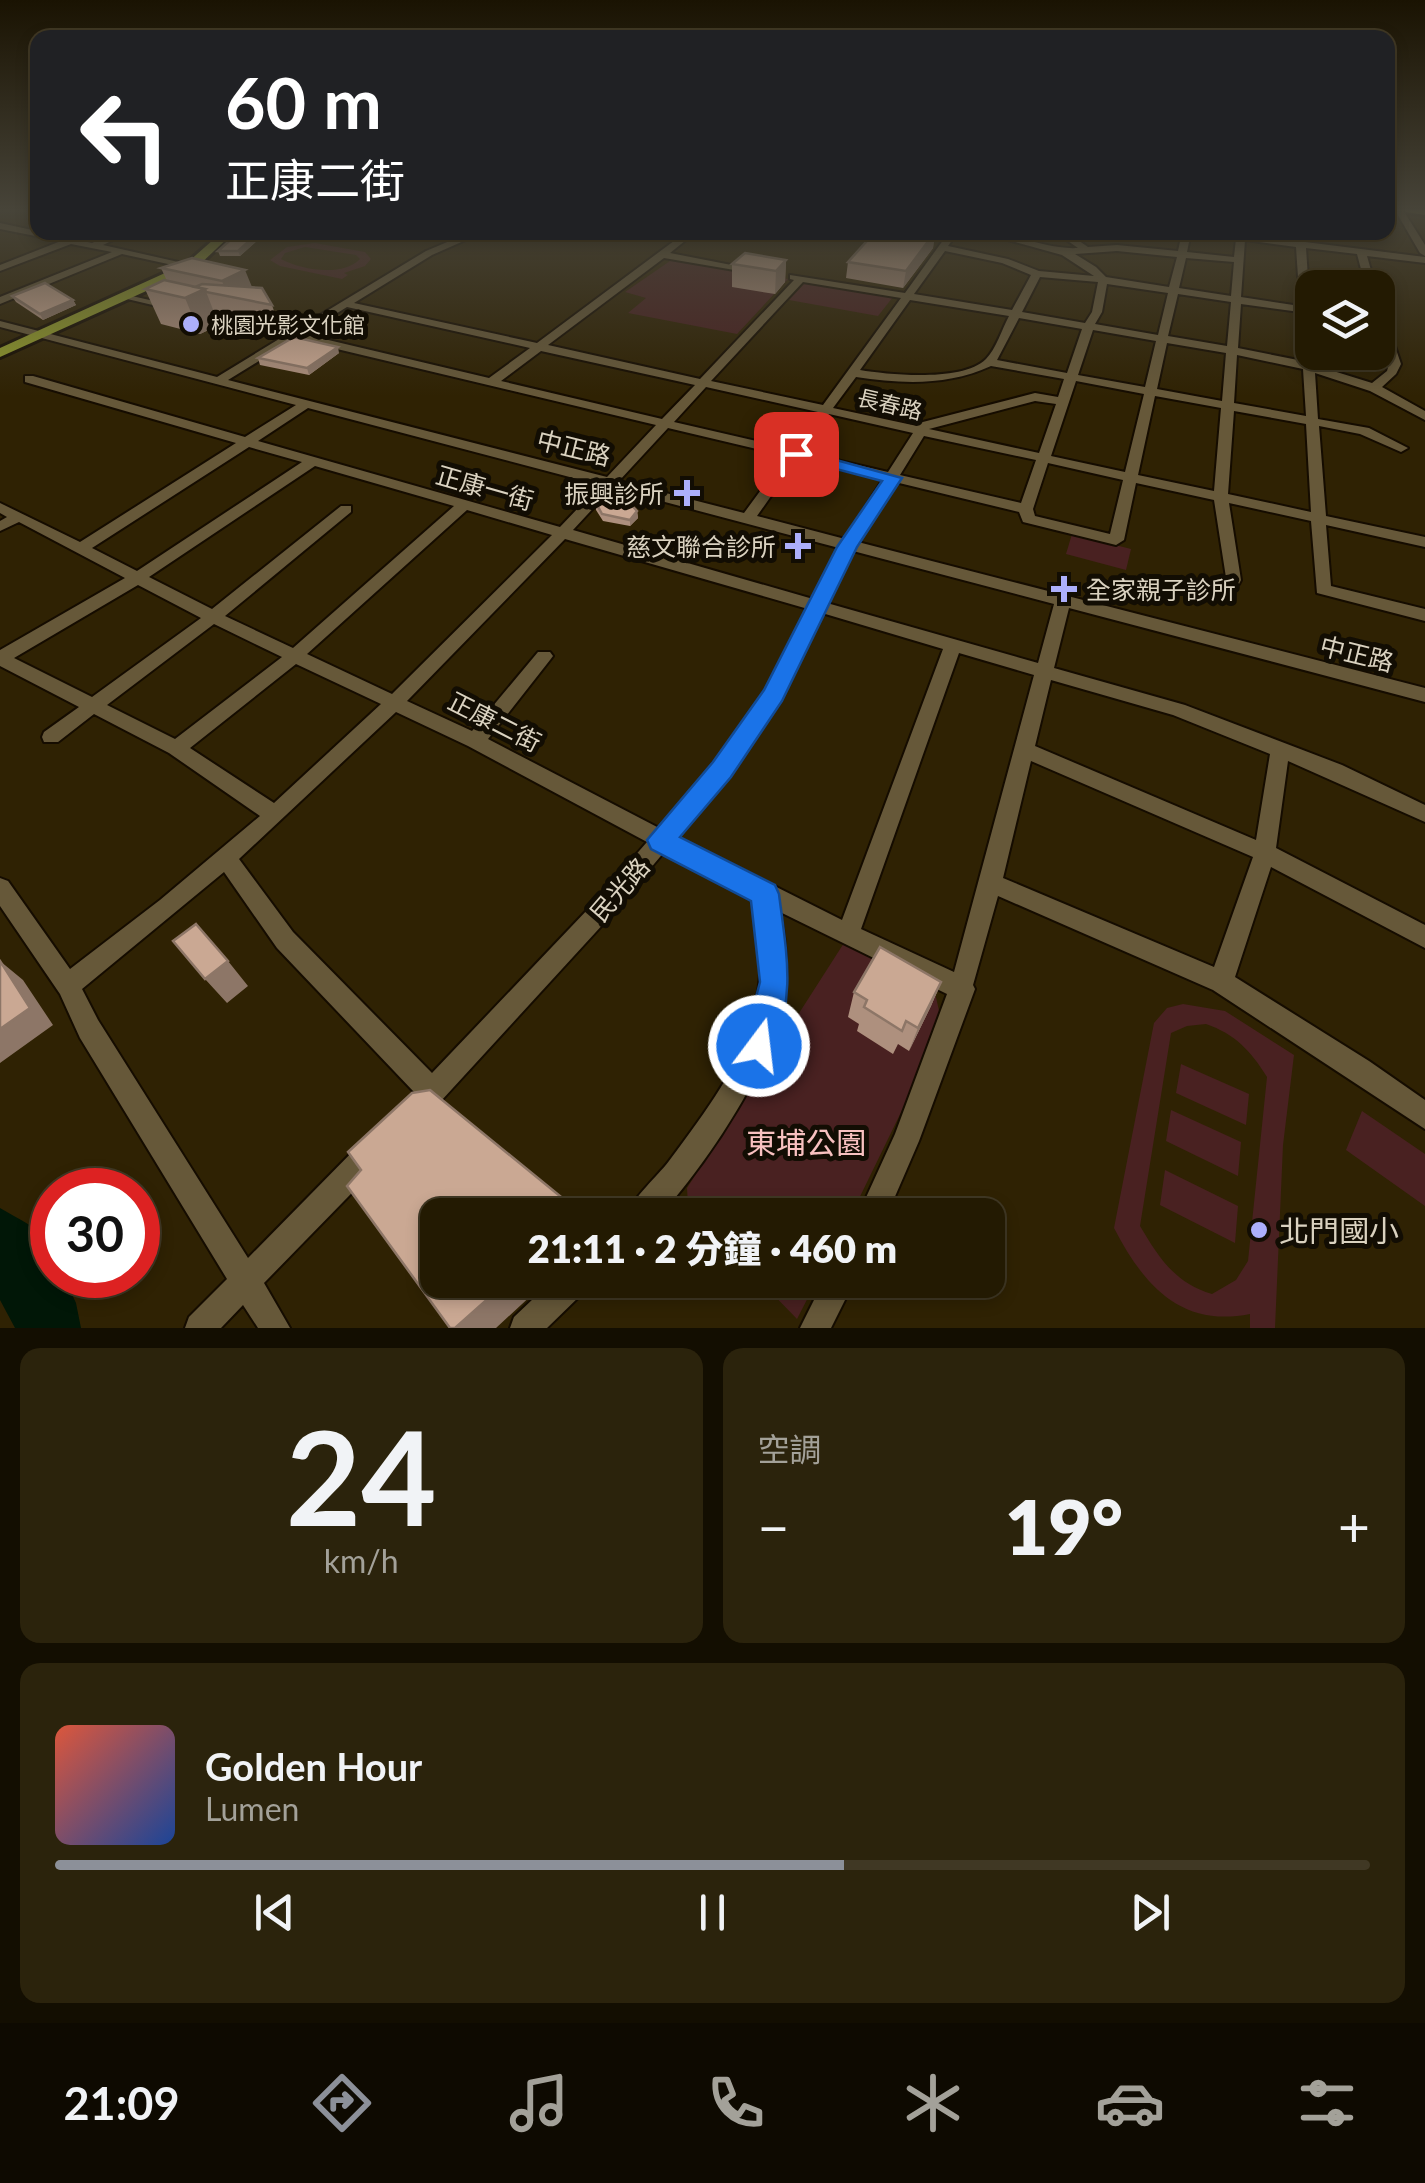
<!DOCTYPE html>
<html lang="zh-TW">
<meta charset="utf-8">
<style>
:root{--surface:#231a02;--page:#2b230c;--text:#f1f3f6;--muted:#a3a199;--line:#403824;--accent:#8c9099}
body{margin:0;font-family:Lato,"Noto Sans TC",sans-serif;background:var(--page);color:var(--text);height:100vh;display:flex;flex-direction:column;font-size:38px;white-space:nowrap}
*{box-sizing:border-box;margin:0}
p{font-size:32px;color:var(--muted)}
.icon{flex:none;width:55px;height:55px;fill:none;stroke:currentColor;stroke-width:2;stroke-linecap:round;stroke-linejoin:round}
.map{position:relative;height:1328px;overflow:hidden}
.drawer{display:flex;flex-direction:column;gap:20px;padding:20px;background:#130e01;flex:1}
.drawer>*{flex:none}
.top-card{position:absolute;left:30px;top:30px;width:1365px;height:210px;border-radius:20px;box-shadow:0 5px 15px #0003,0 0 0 2px var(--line);background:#202124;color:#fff;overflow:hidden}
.tools{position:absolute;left:1295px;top:270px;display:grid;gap:20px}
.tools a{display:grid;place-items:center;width:100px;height:100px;border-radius:20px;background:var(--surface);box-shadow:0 5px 15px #0003,0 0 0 2px var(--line);font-size:50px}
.speed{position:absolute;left:30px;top:1168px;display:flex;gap:20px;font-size:50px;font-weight:700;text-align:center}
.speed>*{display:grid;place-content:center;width:130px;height:130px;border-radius:50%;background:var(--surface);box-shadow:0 5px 15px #0003,0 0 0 2px var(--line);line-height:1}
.speed .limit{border:15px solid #d22;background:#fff;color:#111}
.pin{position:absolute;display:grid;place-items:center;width:85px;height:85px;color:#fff;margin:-42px;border-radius:20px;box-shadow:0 5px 15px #0006}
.me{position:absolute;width:110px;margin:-55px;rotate:15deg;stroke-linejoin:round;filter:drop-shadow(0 0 8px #0008)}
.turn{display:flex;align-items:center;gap:35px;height:210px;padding:0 30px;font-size:45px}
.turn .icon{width:130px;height:130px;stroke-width:2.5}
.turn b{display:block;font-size:70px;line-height:85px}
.big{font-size:75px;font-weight:800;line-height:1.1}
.drawer .card{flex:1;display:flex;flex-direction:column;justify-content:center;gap:15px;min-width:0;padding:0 35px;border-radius:20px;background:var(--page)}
.drawer .dial{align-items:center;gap:0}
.dial b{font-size:130px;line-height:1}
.song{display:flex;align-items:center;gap:30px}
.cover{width:120px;height:120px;border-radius:15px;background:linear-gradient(135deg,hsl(10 70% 55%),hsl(220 70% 35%))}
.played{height:10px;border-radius:5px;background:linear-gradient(90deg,var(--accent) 60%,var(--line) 60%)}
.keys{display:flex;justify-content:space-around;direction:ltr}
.heat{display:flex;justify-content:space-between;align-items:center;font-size:55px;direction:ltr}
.drawer .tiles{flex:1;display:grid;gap:20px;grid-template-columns:1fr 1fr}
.card:last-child{grid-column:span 2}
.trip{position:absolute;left:420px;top:1198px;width:585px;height:100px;border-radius:20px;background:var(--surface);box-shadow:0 5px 15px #0003,0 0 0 2px var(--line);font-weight:800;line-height:100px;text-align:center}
.dock{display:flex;height:160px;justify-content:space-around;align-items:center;background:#0e0a01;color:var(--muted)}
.dock .icon{width:70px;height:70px}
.dock .active{color:var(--accent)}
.dock b{font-size:45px;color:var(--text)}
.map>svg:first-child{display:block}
.green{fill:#492121;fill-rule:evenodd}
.water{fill:#011707}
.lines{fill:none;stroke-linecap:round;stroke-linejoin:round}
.minor-casing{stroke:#150c00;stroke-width:4}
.major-casing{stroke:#150c00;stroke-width:6}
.minor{fill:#665839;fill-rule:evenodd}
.major{fill:#90992c;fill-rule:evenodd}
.wall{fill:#ae907e}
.shaded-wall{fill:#8d7667}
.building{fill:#caa893;stroke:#8d7667;stroke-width:2.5}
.route{fill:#1a73e8;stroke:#114b97;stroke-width:2.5}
.poi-dot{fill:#acaffb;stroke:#120d03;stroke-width:4}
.labels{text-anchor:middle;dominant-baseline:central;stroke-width:10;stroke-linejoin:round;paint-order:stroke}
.far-poi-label{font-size:22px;fill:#dad2c0;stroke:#120d03;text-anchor:start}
.far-street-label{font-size:22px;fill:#dad2c0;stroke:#120d03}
.street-label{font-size:25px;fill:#dad2c0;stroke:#120d03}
.poi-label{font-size:25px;fill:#dad2c0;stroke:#120d03;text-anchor:end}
.near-park-label{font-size:30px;fill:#f8c1c0;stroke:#120d03}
.near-poi-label{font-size:30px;fill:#dad2c0;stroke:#120d03;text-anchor:start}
</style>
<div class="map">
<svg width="1425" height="1328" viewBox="0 0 1425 1328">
<rect width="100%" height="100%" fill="#2f2203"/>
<path class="green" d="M315 243 365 252 371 259 365 266 344 273 348 275 342 279 280 266 270 260 287 247ZM305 247 356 255 360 259C343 277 301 270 281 259L285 253Z
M673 259 788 279 737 334 628 313 646 298 625 292Z
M806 282 893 297 878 316 789 300Z
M1072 534 1131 549 1126 570 1066 554Z
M844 943 935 993 940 1015 906 1102 851 1215H697L688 1205 687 1188Z
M1183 1004 1225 1011 1294 1055 1283 1145 1275 1328H1250V1314C1180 1328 1143 1284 1114 1228L1154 1023 1167 1008ZM1206 1024C1235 1034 1251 1051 1267 1077L1248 1261 1236 1280 1212 1294C1175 1283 1159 1258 1140 1226L1171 1033 1187 1026Z
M1181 1064 1249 1094 1246 1125 1176 1093Z
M1171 1110 1241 1142 1238 1176 1166 1141Z
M1362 1111 1425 1154V1206L1346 1150Z
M1165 1170 1238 1206 1235 1243 1160 1205Z
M759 1280H817L797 1319Z"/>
<path class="water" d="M0 1208C34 1228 52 1231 52 1275H63L76 1303 81 1328H15L0 1300Z"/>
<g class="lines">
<g class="minor-casing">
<path id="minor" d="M1395 210H1403L1425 245V256L1420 253Z
M0 223 92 243 117 232H130L103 245 196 266 191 269 122 254 0 304V297L112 252 71 244 0 271V265L61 241 0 229Z
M471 232H484L432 255 354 303 537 343 686 232H696L670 253 757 270 752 273 664 258 548 345 700 379 794 280 790 279V275L905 293 949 232H958L948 246 1008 259 1039 271 1094 276 1062 255 979 232C1013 232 1047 250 1078 248L1055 232H1066L1088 247 1117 245 1178 251 1182 232H1191L1187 252 1234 257 1236 239 1197 232H1245V235L1296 241V232H1304L1305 242 1425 257V263L1367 256 1376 288H1366L1357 254 1306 248 1310 308H1312L1314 365 1372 383 1387 371 1389 364 1378 326V307L1382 308 1401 364 1396 374 1382 387 1425 411V420L1370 391 1315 373 1318 419 1369 428 1408 448 1401 452 1360 434 1319 426 1326 516 1425 537V547L1326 525 1331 586 1425 609V621L1317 593 1311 521 1229 503 1241 580 1239 584H1227L1214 500 1136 483 1124 540 1116 545 1023 522 1019 512 895 482 858 542 1425 688V702L1069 608 1054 668 1185 705 1342 765 1425 805V822L1288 761 1276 848 1425 925V948L1271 867 1235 977 1369 1061 1425 1100V1129L1213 990 998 896 973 985 975 989 919 1141 887 1215H858L895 1134 947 994 780 912C785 937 788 963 785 988 776 1063 710 1158 661 1215H627C635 1195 656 1178 669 1161 736 1072 776 1014 755 900L665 851 606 921 441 1101 426 1117 417 1121 408 1117 404 1108 414 1092 277 948 224 872 82 989 98 1020 248 1258 363 1141 373 1137 383 1141 387 1151 383 1161 264 1283 290 1328H258L243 1305 221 1328H185L189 1317 227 1279 80 1038 60 994 0 906V878L8 881 70 969 160 900 260 816 169 753 94 714 58 742H44L42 737 44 732 79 707 0 666V650L125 578 19 522 0 531V521L7 517 0 513V503L80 542 236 443 25 382V376H33L245 437 296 405 0 327V321L217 377 284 336 123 298V294L292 332 426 251ZM1245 240 1296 247 1300 306 1241 297ZM945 251 1002 263 1031 275 1012 310 914 294ZM1117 251 1177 257 1169 287 1106 277 1096 267 1075 254ZM1186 258 1234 262 1231 296 1179 288ZM1040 277 1098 282 1092 312 1085 323 1022 312ZM803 282 901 298 823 405 711 381ZM1107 284 1168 293 1158 335 1095 324 1102 312ZM1178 294 1231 302 1227 346 1168 336ZM910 300 1009 316C1002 329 996 349 986 359 963 382 890 375 860 370ZM1241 304 1300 312 1303 361 1238 348ZM347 307 530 348 489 378 303 334ZM1019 318 1082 329 1067 373 997 360ZM1093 330 1156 341 1145 387 1078 375ZM295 339 656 425 607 477 228 380ZM1167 343 1226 353 1222 401 1157 389ZM541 351 695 385 662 419 501 381ZM1237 355 1303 369 1306 416 1234 403ZM991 366 1064 379 1058 397 1035 393 919 423 917 426 833 408 856 377C902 384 948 386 991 366ZM1076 381 1144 394 1125 472 1051 456ZM706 387 818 412 791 449 674 422ZM1155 396 1221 408 1214 491 1138 475ZM1035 401 1056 404 1039 453 929 429ZM308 408 600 485 560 527 258 441ZM1234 411 1306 424 1311 512 1228 494ZM829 414 913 433 888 472 802 452ZM668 428 786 456 744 513 619 481ZM924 436 1036 460 1021 503 900 475ZM249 447 302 462 137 571 92 548ZM797 459 883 479 845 539 757 516ZM1048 463 1123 480 1110 534 1035 516 1033 509ZM315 466 454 506 293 648 225 616 351 512V506H341L212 609 149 577ZM612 488 839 548 813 599 573 530ZM467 510 552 535 392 694 307 654ZM565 539 808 609 767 692 715 765 659 828 488 739 550 660 553 656 550 652H538L472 731 407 701ZM853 551 1054 604 1038 663 827 603ZM138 585 201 618 92 697 14 658ZM822 613 943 649 842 920 677 837 729 775 780 700ZM214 624 282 657 175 739 107 705ZM959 653 1034 675 954 972 861 929ZM296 664 381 704 274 803 190 748ZM1051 680 1173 715 1270 754 1256 840 1035 746ZM396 712 468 746 647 842 590 907 432 1073 293 932 239 859ZM1031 761 1253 857 1214 967 1003 878Z
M553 1280H589L585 1291 547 1328H510L514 1317Z
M824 1280H855L831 1328H800Z"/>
</g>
<g class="major-casing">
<path id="major" d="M1394 210H1425V215Z
M222 232H234L195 269 0 357V348L187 263Z"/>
</g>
<use href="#minor" class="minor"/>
<use href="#major" class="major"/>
</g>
<path class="wall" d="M935 232 933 248 903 288 846 278 848 262Z
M259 239 240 256H220L218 251Z
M786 260 785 282 775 294 732 287V264Z
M161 268 252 287 272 305 278 323 213 310 219 325 200 334 161 324 145 289 167 281Z
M12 296 73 300 76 305 43 320 16 302Z
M339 353 309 375 260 365 258 358Z
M596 503 637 511 638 518 630 526 603 521 596 510Z
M941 982 931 1006 909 1051 898 1044 893 1054 857 1031 859 1024 848 1017 854 992Z"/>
<path class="shaded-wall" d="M935 232 933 248 903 288 906 271Z
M257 234 259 239 240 256 238 251Z
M786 260 785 282 775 294 776 271Z
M245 270 252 287 228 296 222 281Z
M205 289 219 325 200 334 185 298Z
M73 300 76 305 43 320 40 314Z
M338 347 339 353 309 375 307 368Z
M637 511 638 518 630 526V520Z
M0 961 23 980 53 1025 0 1063Z
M228 961 248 986 227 1003 205 979Z
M941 982 931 1006 909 1051 918 1028Z
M509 1280H548L496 1328H455Z"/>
<path class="building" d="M875 232H935L906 271 848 262Z
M237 234H257L238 251H218Z
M745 253 786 260 776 271 732 264Z
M192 258 245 270 222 281 161 268Z
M164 280 205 289 185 298 145 289Z
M45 283 73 300 40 314 12 296Z
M202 284 262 288 272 305 206 292 205 289 195 287Z
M294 337 338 347 307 368 258 358Z
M613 485 637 511 630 520 602 514 596 503Z
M196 924 228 961 205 979 173 941Z
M880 947 941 982 918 1028 906 1021 902 1031 864 1007 867 1000 854 992Z
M0 961 30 1008 0 1029Z
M430 1090 582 1214 438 1215V1280H509L455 1328H450L347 1186 361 1170 348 1152 412 1093Z"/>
<linearGradient id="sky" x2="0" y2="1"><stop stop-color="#1a1302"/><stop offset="0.53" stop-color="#474439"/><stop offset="1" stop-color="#474439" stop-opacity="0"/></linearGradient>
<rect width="1425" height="396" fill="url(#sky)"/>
<path class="route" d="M796 449 902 478 857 547 782 701 731 777 680 837 775 885 779 894C787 957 796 996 771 1057L759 1062 747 1057 743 1046 760 982 751 901 651 849 647 840 713 762 764 690 837 547 882 481 790 457 787 454Z"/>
<g class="poi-dot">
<circle cx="191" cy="324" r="10"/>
<path d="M682 478h10v10h10v10h-10v10h-10v-10h-10v-10h10z"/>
<path d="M793 531h10v10h10v10h-10v10h-10v-10h-10v-10h10z"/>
<path d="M1059 574h10v10h10v10h-10v10h-10v-10h-10v-10h10z"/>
<circle cx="1259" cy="1230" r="10"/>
</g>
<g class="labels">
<g class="far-poi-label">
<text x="211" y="324">桃園光影文化館</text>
</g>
<g class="far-street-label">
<text transform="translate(890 404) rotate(13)">長春路</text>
</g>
<g class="street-label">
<text transform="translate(574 447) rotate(14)">中正路</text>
<text transform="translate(485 487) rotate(16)">正康一街</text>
<text transform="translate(1357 653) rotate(14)">中正路</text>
<text transform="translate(495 721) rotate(27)">正康二街</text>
<text transform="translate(619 889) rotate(-49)">民光路</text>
</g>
<g class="poi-label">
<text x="664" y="493">振興診所</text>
<text x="776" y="546">慈文聯合診所</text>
<text x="1086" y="589" text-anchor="start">全家親子診所</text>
</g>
<g class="near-park-label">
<text x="806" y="1142">東埔公園</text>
</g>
<g class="near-poi-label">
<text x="1279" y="1230">北門國小</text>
</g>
</g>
</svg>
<div class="tools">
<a><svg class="icon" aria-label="layers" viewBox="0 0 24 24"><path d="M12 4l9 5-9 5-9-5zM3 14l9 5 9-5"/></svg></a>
</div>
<div class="speed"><div class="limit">30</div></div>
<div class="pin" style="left:796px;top:454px;background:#d93025"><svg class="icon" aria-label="arrive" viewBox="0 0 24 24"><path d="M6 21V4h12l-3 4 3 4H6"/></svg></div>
<svg class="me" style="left:759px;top:1046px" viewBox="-20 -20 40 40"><circle r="17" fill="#1a73e8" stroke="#fff" stroke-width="3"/><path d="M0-11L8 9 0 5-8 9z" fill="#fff"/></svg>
<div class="trip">21:11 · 2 分鐘 · 460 m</div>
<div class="top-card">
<div class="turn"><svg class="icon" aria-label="left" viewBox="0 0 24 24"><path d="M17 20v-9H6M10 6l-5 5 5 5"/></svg><div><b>60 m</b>正康二街</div></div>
</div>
</div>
<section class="drawer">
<div class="tiles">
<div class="card dial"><b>24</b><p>km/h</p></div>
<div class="card"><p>空調</p>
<div class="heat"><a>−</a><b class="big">19°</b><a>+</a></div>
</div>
<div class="card">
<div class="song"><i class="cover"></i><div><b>Golden Hour</b><p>Lumen</p></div></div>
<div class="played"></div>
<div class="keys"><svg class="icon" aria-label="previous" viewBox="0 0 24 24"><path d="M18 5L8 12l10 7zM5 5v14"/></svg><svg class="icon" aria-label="pause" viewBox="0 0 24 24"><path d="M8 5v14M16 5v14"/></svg><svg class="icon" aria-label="next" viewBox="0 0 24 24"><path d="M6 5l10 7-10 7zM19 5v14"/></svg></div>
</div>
</div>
</section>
<nav class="dock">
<b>21:09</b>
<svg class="icon active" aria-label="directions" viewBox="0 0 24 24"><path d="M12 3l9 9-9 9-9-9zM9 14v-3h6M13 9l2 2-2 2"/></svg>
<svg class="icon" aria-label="music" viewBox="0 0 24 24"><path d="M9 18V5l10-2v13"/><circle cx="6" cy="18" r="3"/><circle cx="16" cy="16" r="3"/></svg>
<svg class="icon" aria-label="phone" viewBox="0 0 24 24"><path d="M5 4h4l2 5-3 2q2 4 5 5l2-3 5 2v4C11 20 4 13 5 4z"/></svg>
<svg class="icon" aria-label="climate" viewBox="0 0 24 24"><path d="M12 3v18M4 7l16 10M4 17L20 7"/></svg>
<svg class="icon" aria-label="car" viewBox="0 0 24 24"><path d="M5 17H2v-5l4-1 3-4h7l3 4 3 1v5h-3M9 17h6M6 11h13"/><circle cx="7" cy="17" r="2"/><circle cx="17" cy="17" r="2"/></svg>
<svg class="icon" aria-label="filters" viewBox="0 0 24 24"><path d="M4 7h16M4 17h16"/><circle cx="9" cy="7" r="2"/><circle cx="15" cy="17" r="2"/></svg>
</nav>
